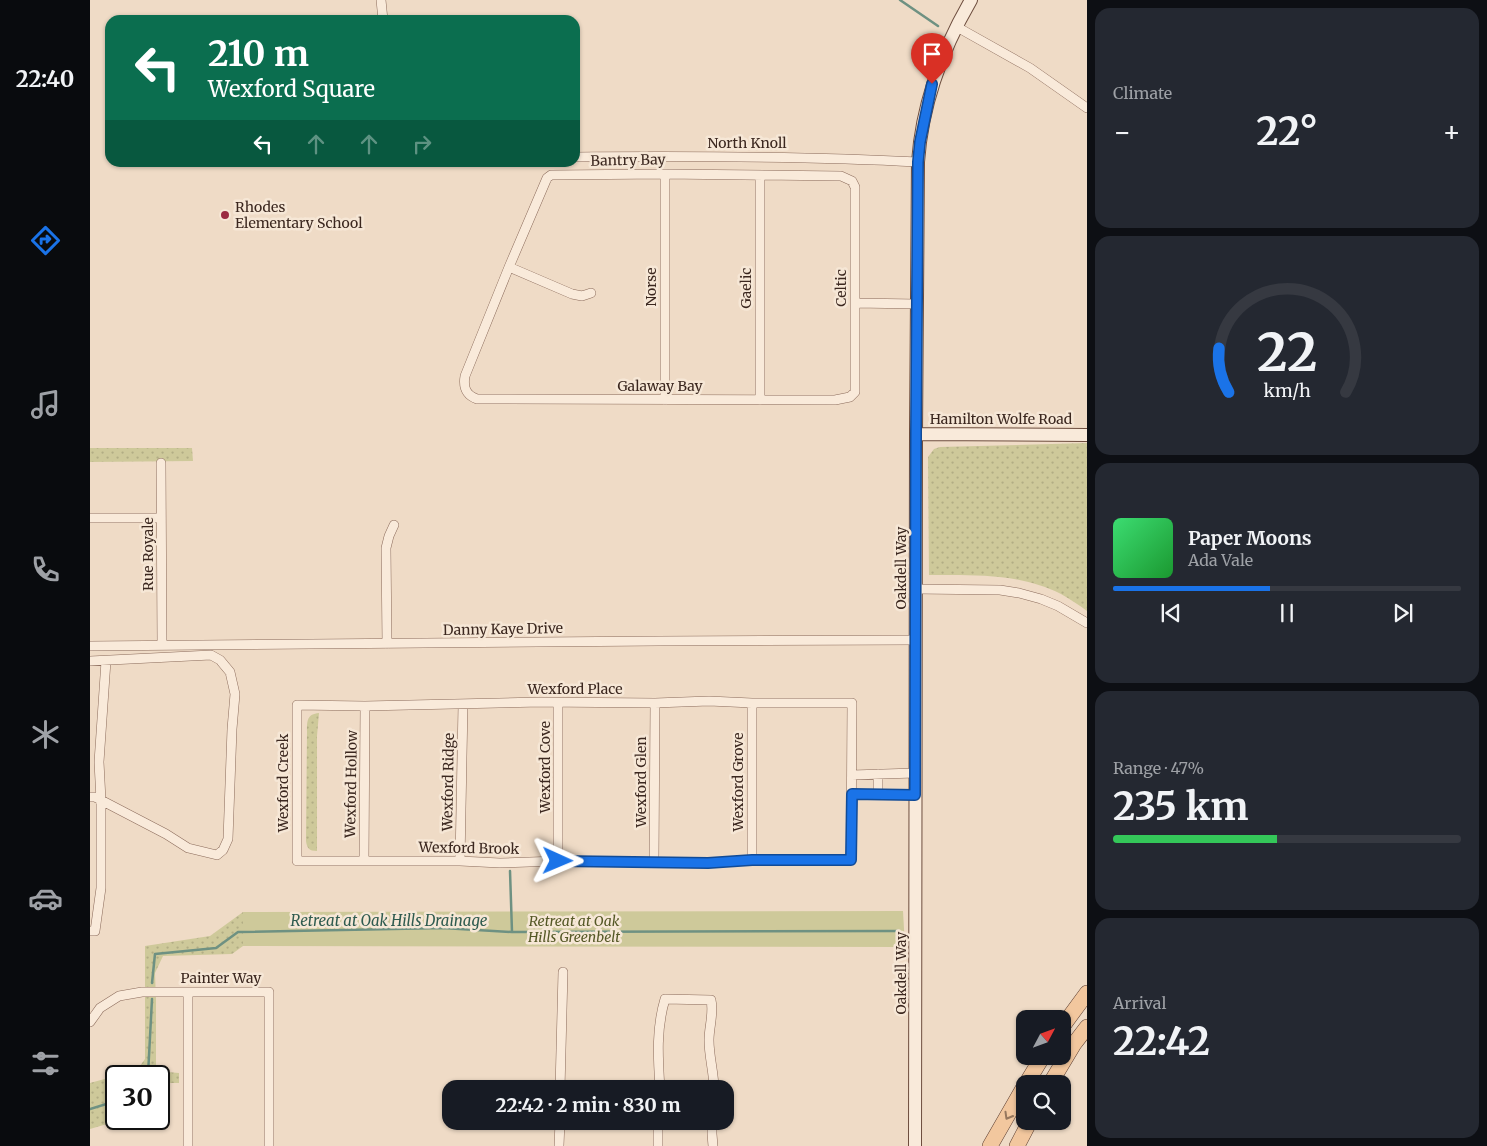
<!DOCTYPE html>
<meta charset="utf-8">
<style>
:root{--surface:#171b24;--page:#242831;--text:#f1f3f6;--muted:#9ea1a6;--line:#363941;--accent:#1a73e8}
body{margin:0;font-family:Merriweather,serif;background:var(--page);color:var(--text);height:100vh;display:flex;flex-direction:column;font-size:19px;white-space:nowrap}
*{box-sizing:border-box;margin:0}
p{font-size:16px;color:var(--muted)}
.icon{flex:none;width:28px;height:28px;fill:none;stroke:currentColor;stroke-width:2;stroke-linecap:round;stroke-linejoin:round}
.map{position:relative;flex:1;overflow:hidden}
.panel{display:flex;flex-direction:column;gap:8px;padding:8px;background:#0d0f14;width:400px}
.panel>*{flex:none}
.top-card{position:absolute;left:15px;top:15px;width:475px;height:152px;border-radius:15px;box-shadow:0 1px 4px #0004;background:#0b6e4f;color:#fff;overflow:hidden}
.needle{width:32px;rotate:49deg}
.fabs{position:absolute;left:926px;top:1010px;display:grid;gap:10px}
.fabs a{display:grid;place-items:center;width:55px;height:55px;border-radius:10px;background:var(--surface);box-shadow:0 1px 4px #0004;font-size:25px}
.speed{position:absolute;left:15px;top:1065px;display:flex;gap:10px;font-size:25px;font-weight:700;text-align:center}
.speed>*{display:grid;place-content:center;width:65px;height:65px;border-radius:50%;background:var(--surface);box-shadow:0 1px 4px #0004;line-height:1}
.speed .limit{border:2px solid #111;border-radius:8px;background:#fff;color:#111}
.pin{position:absolute;display:grid;place-items:center;width:42px;height:42px;color:#fff;margin:-51px -21px;border-radius:50% 50% 50% 0;rotate:-45deg;box-shadow:0 0 5px #0007}
.pin .icon{rotate:45deg}
.me{position:absolute;width:55px;margin:-28px;rotate:91deg;stroke-linejoin:round;filter:drop-shadow(0 0 4px #0008)}
.turn{display:flex;align-items:center;gap:18px;height:105px;padding:0 20px;font-size:22px}
.turn .icon{width:65px;height:65px;stroke-width:2.5}
.turn b{display:block;font-size:35px;line-height:42px}
.lanes{display:flex;align-items:center;height:48px;padding:0 20px;background:#0003;justify-content:center;gap:25px;direction:ltr}
.lanes .off{opacity:.35}
.big{font-size:38px;font-weight:700;line-height:1.1}
.panel .card{flex:1;display:flex;flex-direction:column;justify-content:center;gap:8px;min-width:0;padding:0 18px;border-radius:15px;background:var(--page)}
.panel .dial{align-items:center;gap:0}
.dial svg{height:130px;overflow:visible;fill:none;stroke:var(--line);stroke-width:7;stroke-linecap:round;text-anchor:middle}
.dial text{fill:var(--text);stroke:none}
.song{display:flex;align-items:center;gap:15px}
.cover{width:60px;height:60px;border-radius:8px;background:linear-gradient(135deg,hsl(140 70% 55%),hsl(130 70% 35%))}
.played{height:5px;border-radius:2px;background:linear-gradient(90deg,var(--accent) 45%,var(--line) 45%)}
.keys{display:flex;justify-content:space-around;direction:ltr}
.heat{display:flex;justify-content:space-between;align-items:center;font-size:28px;direction:ltr}
.charge{height:8px;border-radius:4px;background:linear-gradient(90deg,#34c759 47%,var(--line) 0)}
.trip{position:absolute;left:352px;top:1080px;width:292px;height:50px;border-radius:15px;background:var(--surface);box-shadow:0 1px 4px #0004;font-weight:700;line-height:50px;text-align:center}
main{display:flex;flex:1;min-height:0}
.tabs{display:flex;flex-direction:column;width:90px;justify-content:space-around;align-items:center;background:#090b0e;color:var(--muted)}
.tabs .icon{width:35px;height:35px}
.tabs .on{color:var(--accent)}
.tabs b{font-size:22px;color:var(--text)}
.map>svg:first-child{display:block}
.grass{fill:url(#grass-dots)}
.park{fill:#cec99a}
.lines{fill:none;stroke-linecap:round;stroke-linejoin:round}
.stream{stroke:#6e9182;stroke-width:2.5}
.street-casing{stroke:#8b6b5b;stroke-width:10}
.secondary-casing{stroke:#6d4d3e;stroke-width:14}
.primary-casing{stroke:#593b2f;stroke-width:16}
.street{stroke:#f9eada;stroke-width:9}
.secondary{stroke:#f9eada;stroke-width:12}
.primary{stroke:#f2c79e;stroke-width:15}
.oneway{stroke:#96775e}
.route-casing{stroke:#114b97;stroke-width:12}
.route{stroke:#1a73e8;stroke-width:9}
.poi-dot{fill:#9b2b41;stroke:#f6e7d6;stroke-width:2}
.labels{text-anchor:middle;dominant-baseline:central;stroke-width:5;stroke-linejoin:round;paint-order:stroke}
.street-label{font-size:14px;fill:#3b271f;stroke:#f6e7d6}
.poi-label{font-size:14px;fill:#3b271f;stroke:#f6e7d6;text-anchor:start}
.park-label{font-size:14px;font-style:italic;fill:#555826;stroke:#f6e7d6}
.water-label{font-size:15px;font-style:italic;fill:#2f5b4f;stroke:#f6e7d6}
</style>
<main>
<nav class="tabs">
<b>22:40</b>
<svg class="icon on" aria-label="directions" viewBox="0 0 24 24"><path d="M12 3l9 9-9 9-9-9zM9 14v-3h6M13 9l2 2-2 2"/></svg>
<svg class="icon" aria-label="music" viewBox="0 0 24 24"><path d="M9 18V5l10-2v13"/><circle cx="6" cy="18" r="3"/><circle cx="16" cy="16" r="3"/></svg>
<svg class="icon" aria-label="phone" viewBox="0 0 24 24"><path d="M5 4h4l2 5-3 2q2 4 5 5l2-3 5 2v4C11 20 4 13 5 4z"/></svg>
<svg class="icon" aria-label="climate" viewBox="0 0 24 24"><path d="M12 3v18M4 7l16 10M4 17L20 7"/></svg>
<svg class="icon" aria-label="car" viewBox="0 0 24 24"><path d="M5 17H2v-5l4-1 3-4h7l3 4 3 1v5h-3M9 17h6M6 11h13"/><circle cx="7" cy="17" r="2"/><circle cx="17" cy="17" r="2"/></svg>
<svg class="icon" aria-label="filters" viewBox="0 0 24 24"><path d="M4 7h16M4 17h16"/><circle cx="9" cy="7" r="2"/><circle cx="15" cy="17" r="2"/></svg>
</nav>
<div class="map">
<svg width="997" height="1146" viewBox="0 0 997 1146">
<defs>
<pattern id="grass-dots" width="8" height="8" patternUnits="userSpaceOnUse" patternTransform="scale(1.25)"><rect width="8" height="8" fill="#cec99a"/><path d="M2 2h.1M6 6h.1" fill="none" stroke="#b2ad84" stroke-width="1.8" stroke-linecap="round"/></pattern>
</defs>
<rect width="100%" height="100%" fill="#efdbc6"/>
<path class="grass" d="M997 443V611C989 605 980 599 971 594 929 573 885 575 839 575L838 457 844 449 850 447Z
M0 448H102L103 461 0 462Z
M229 713 227 736V851C219 851 217 848 216 841L217 731C217 721 217 714 229 713Z
M153 912V946L142 954 73 956 65 973 66 999V1071L89 1073V1083H69V1076H26V1119H34L0 1129V1083L47 1070 55 1059V946L120 936Z"/>
<path class="park" d="M813 911 815 947 153 946V912Z"/>
<g class="lines">
<path class="stream" d="M810 0 848 26
M420 871 422 932
M62 983 65 954 126 948 148 932 353 928 422 932 808 931
M57 1076 58 1075 62 999
M0 1109 26 1101"/>
<g class="street-casing">
<path id="street" d="M291 0 293 20
M867 27 940 68 997 108
M485 157C600 156 714 156 828 162
M575 174 751 176 762 181 765 187V392L760 397 745 400 387 399C376 395 373 388 375 376L419 267 457 178 461 175Z
M575 174V400
M670 175V400
M419 267 482 294 492 296 501 293
M765 303 827 304
M71 463 72 645
M0 518H71
M826 589 910 590 929 593 951 599 968 606 997 623
M297 644 296 548 299 536 304 525
M0 646 568 641 826 640
M0 661 121 655 130 660 140 672 145 694 142 729 138 839 133 850 127 855 98 848 76 834 5 797H0
M619 701 662 703H762L761 860H662L618 863 468 861 410 863 370 861H207V705L275 706 451 702 565 703Z
M762 775 825 773
M762 794 825 795
M788 795V774
M662 860V703
M274 861 275 706
M370 861 373 705
M468 861V703
M564 862 565 703
M0 931H5L11 888V800L9 762 16 661
M0 1022 10 1008 29 996 52 992H179V1146
M470 1089 473 972
M570 1089C568 1058 566 1029 575 999L621 1000C624 1013 619 1027 619 1040 619 1057 624 1073 624 1089
M568 1121V1146
M622 1121V1134L623 1146
M98 1146V992
M469 1146 470 1121"/>
</g>
<g class="secondary-casing">
<path id="secondary" d="M826 434 997 435
M825 1146 826 434 828 162C832 104 852 50 881 0"/>
</g>
<g class="primary-casing">
<path id="primary" d="M972 1027 997 993
M936 1084 953 1056
M960 1084 984 1044 997 1027
M900 1146 935 1085
M927 1146 940 1121"/>
</g>
<use href="#street" class="street"/>
<use href="#secondary" class="secondary"/>
<use href="#primary" class="primary"/>
</g>
<defs><path id="oneway-chevron" d="M-2-3.5L2.5 0L-2 3.5" fill="none" stroke-width="1.6" stroke-linecap="round" stroke-linejoin="round" transform="scale(1.25)"/></defs>
<use class="oneway" href="#oneway-chevron" transform="translate(918 1116) rotate(120)"/>
<g class="lines">
<g class="route-casing">
<path id="route" d="M468 861 618 863 662 860H761L762 794 825 795 826 434 828 162 830 142 842 84"/>
</g>
<use href="#route" class="route"/>
</g>
<circle class="poi-dot" cx="135" cy="215" r="5"/>
<g class="labels">
<g class="street-label">
<text x="657" y="143">North Knoll</text>
<text transform="translate(538 160) rotate(-1)">Bantry Bay</text>
<text transform="translate(561 287) rotate(-90)">Norse</text>
<text transform="translate(656 288) rotate(-90)">Gaelic</text>
<text transform="translate(751 288) rotate(-90)">Celtic</text>
<text x="570" y="386">Galaway Bay</text>
<text x="911" y="419">Hamilton Wolfe Road</text>
<text transform="translate(58 554) rotate(-90)">Rue Royale</text>
<text transform="translate(811 568) rotate(-90)">Oakdell Way</text>
<text transform="translate(413 629) rotate(-1)">Danny Kaye Drive</text>
<text x="485" y="689">Wexford Place</text>
<text transform="translate(455 767) rotate(-90)">Wexford Cove</text>
<text transform="translate(358 782) rotate(-89)">Wexford Ridge</text>
<text transform="translate(551 782) rotate(-90)">Wexford Glen</text>
<text transform="translate(648 782) rotate(-90)">Wexford Grove</text>
<text transform="translate(193 783) rotate(-90)">Wexford Creek</text>
<text transform="translate(261 784) rotate(-89)">Wexford Hollow</text>
<text transform="translate(379 848) rotate(1)">Wexford Brook</text>
<text transform="translate(811 973) rotate(-90)">Oakdell Way</text>
<text x="131" y="978">Painter Way</text>
</g>
<g class="poi-label">
<text x="145" y="207">Rhodes<tspan x="145" dy="16">Elementary School</tspan></text>
</g>
<g class="park-label">
<text x="484" y="921">Retreat at Oak<tspan x="484" dy="16">Hills Greenbelt</tspan></text>
</g>
<g class="water-label">
<text x="299" y="920">Retreat at Oak Hills Drainage</text>
</g>
</g>
</svg>
<div class="fabs">
<a><svg class="needle" viewBox="-14 -14 28 28"><path d="M0-13l5 13h-10z" fill="#e53935"/><path d="M0 13l5-13h-10z" fill="#9ea1a6"/></svg></a>
<a><svg class="icon" aria-label="search" viewBox="0 0 24 24"><circle cx="10" cy="10" r="6"/><path d="M15 15l6 6"/></svg></a>
</div>
<div class="speed"><div class="limit">30</div></div>
<div class="pin" style="left:842px;top:84px;background:#d93025"><svg class="icon" aria-label="arrive" viewBox="0 0 24 24"><path d="M6 21V4h12l-3 4 3 4H6"/></svg></div>
<svg class="me" style="left:468px;top:861px" viewBox="-20 -20 40 40"><path d="M0-17L14 15 0 8-14 15z" fill="#1a73e8" stroke="#fff" stroke-width="4"/></svg>
<div class="trip">22:42 · 2 min · 830 m</div>
<div class="top-card">
<div class="turn"><svg class="icon" aria-label="left" viewBox="0 0 24 24"><path d="M17 20v-9H6M10 6l-5 5 5 5"/></svg><div><b>210 m</b>Wexford Square</div></div>
<div class="lanes"><svg class="icon" aria-label="left" viewBox="0 0 24 24"><path d="M17 20v-9H6M10 6l-5 5 5 5"/></svg><svg class="icon off" aria-label="ahead" viewBox="0 0 24 24"><path d="M12 20V5M6 11l6-6 6 6"/></svg><svg class="icon off" aria-label="ahead" viewBox="0 0 24 24"><path d="M12 20V5M6 11l6-6 6 6"/></svg><svg class="icon off" aria-label="right" viewBox="0 0 24 24"><path d="M7 20v-9h11M14 6l5 5-5 5"/></svg></div>
</div>
</div>
<section class="panel">
<div class="card"><p>Climate</p>
<div class="heat"><a>−</a><b class="big">22°</b><a>+</a></div>
</div>
<div class="card dial"><svg viewBox="0 0 100 80">
<path d="M14 69A42 42 0 1 1 86 69"/>
<path d="M14 69A42 42 0 0 1 8 42" stroke="#1a73e8"/>
<text x="50" y="56" font-size="32" font-weight="700">22</text>
<text x="50" y="72" font-size="11">km/h</text>
</svg></div>
<div class="card">
<div class="song"><i class="cover"></i><div><b>Paper Moons</b><p>Ada Vale</p></div></div>
<div class="played"></div>
<div class="keys"><svg class="icon" aria-label="previous" viewBox="0 0 24 24"><path d="M18 5L8 12l10 7zM5 5v14"/></svg><svg class="icon" aria-label="pause" viewBox="0 0 24 24"><path d="M8 5v14M16 5v14"/></svg><svg class="icon" aria-label="next" viewBox="0 0 24 24"><path d="M6 5l10 7-10 7zM19 5v14"/></svg></div>
</div>
<div class="card"><p>Range · 47%</p><b class="big">235 km</b><div class="charge"></div></div>
<div class="card"><p>Arrival</p><b class="big">22:42</b></div>
</section>
</main>
